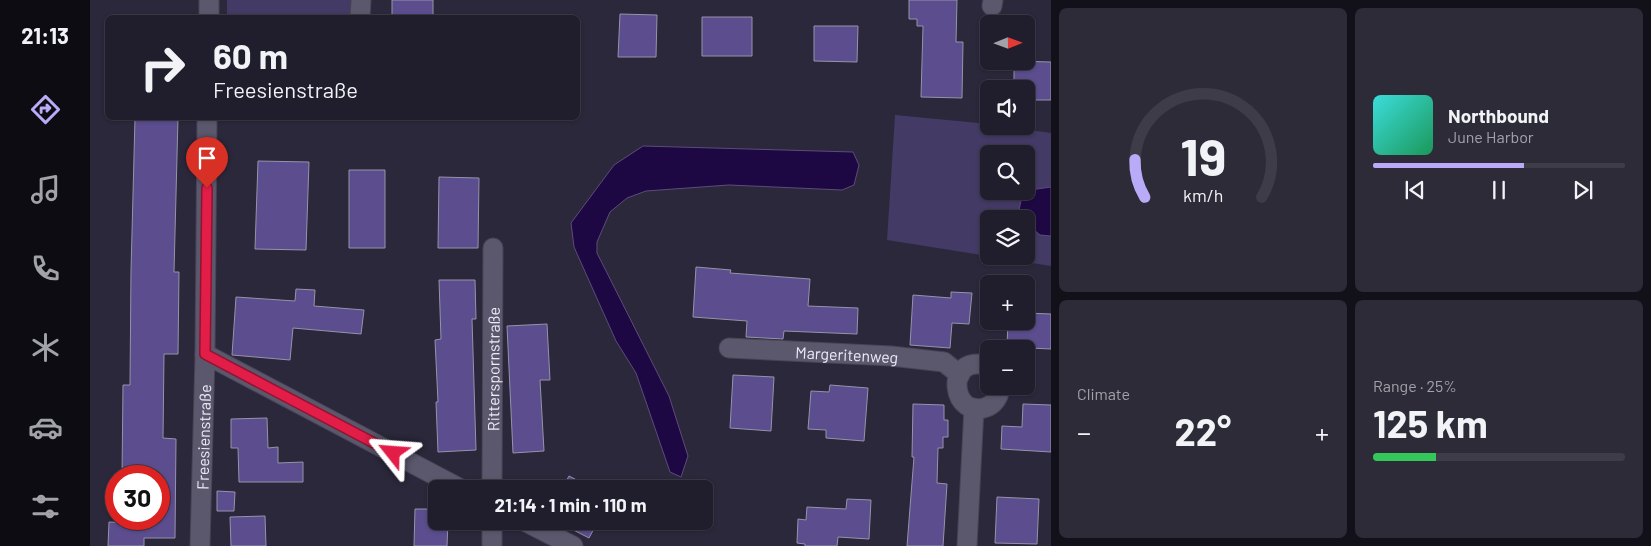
<!DOCTYPE html>
<meta charset="utf-8">
<style>
:root{--surface:#201e2c;--page:#2d2b38;--text:#f1f3f6;--muted:#a2a2a9;--line:#3d3c48;--accent:#b9abf7}
body{margin:0;font-family:Barlow,sans-serif;background:var(--page);color:var(--text);height:100vh;display:flex;flex-direction:column;font-size:19px;white-space:nowrap}
*{box-sizing:border-box;margin:0}
p{font-size:16px;color:var(--muted)}
.icon{flex:none;width:28px;height:28px;fill:none;stroke:currentColor;stroke-width:2;stroke-linecap:round;stroke-linejoin:round}
.map{position:relative;flex:1;overflow:hidden}
.details{display:flex;flex-direction:column;gap:8px;padding:8px;background:#121018;width:600px}
.details>*{flex:none}
.top-card{position:absolute;left:15px;top:15px;width:475px;height:105px;border-radius:8px;box-shadow:0 1px 4px #0004,0 0 0 1px var(--line);background:#201e2c;color:var(--text);overflow:hidden}
.needle{width:32px;rotate:89deg}
.controls{position:absolute;left:890px;top:15px;display:grid;gap:10px}
.controls a{display:grid;place-items:center;width:55px;height:55px;border-radius:8px;background:var(--surface);box-shadow:0 1px 4px #0004,0 0 0 1px var(--line);font-size:25px}
.speed{position:absolute;left:15px;top:465px;display:flex;gap:10px;font-size:25px;font-weight:700;text-align:center}
.speed>*{display:grid;place-content:center;width:65px;height:65px;border-radius:50%;background:var(--surface);box-shadow:0 1px 4px #0004,0 0 0 1px var(--line);line-height:1}
.speed .limit{border:8px solid #d22;background:#fff;color:#111}
.pin{position:absolute;display:grid;place-items:center;width:42px;height:42px;color:#fff;margin:-51px -21px;border-radius:50% 50% 50% 0;rotate:-45deg;box-shadow:0 0 5px #0007}
.pin .icon{rotate:45deg}
.me{position:absolute;width:55px;margin:-28px;rotate:298deg;stroke-linejoin:round;filter:drop-shadow(0 0 4px #0008)}
.turn{display:flex;align-items:center;gap:18px;height:105px;padding:0 25px;font-size:22px}
.turn .icon{width:65px;height:65px;stroke-width:2.5}
.turn b{display:block;font-size:35px;line-height:42px}
.big{font-size:38px;font-weight:700;line-height:1.1}
.details .widget{flex:1;display:flex;flex-direction:column;justify-content:center;gap:8px;min-width:0;padding:0 18px;border-radius:8px;background:var(--page)}
.details .dial{align-items:center;gap:0}
.dial svg{height:130px;overflow:visible;fill:none;stroke:var(--line);stroke-width:7;stroke-linecap:round;text-anchor:middle}
.dial text{fill:var(--text);stroke:none}
.song{display:flex;align-items:center;gap:15px}
.cover{width:60px;height:60px;border-radius:8px;background:linear-gradient(135deg,hsl(180 70% 55%),hsl(150 70% 35%))}
.played{height:5px;border-radius:2px;background:linear-gradient(90deg,var(--accent) 60%,var(--line) 60%)}
.keys{display:flex;justify-content:space-around;direction:ltr}
.heat{display:flex;justify-content:space-between;align-items:center;font-size:28px;direction:ltr}
.charge{height:8px;border-radius:4px;background:linear-gradient(90deg,#34c759 25%,var(--line) 0)}
.details .tiles{flex:1;display:grid;gap:8px;grid-template-columns:repeat(2,1fr)}
.trip{position:absolute;left:338px;top:480px;width:285px;height:50px;border-radius:8px;background:var(--surface);box-shadow:0 1px 4px #0004,0 0 0 1px var(--line);font-weight:700;line-height:50px;text-align:center}
main{display:flex;flex:1;min-height:0}
.dock{display:flex;flex-direction:column;width:90px;justify-content:space-around;align-items:center;background:#0d0c12;color:var(--muted)}
.dock .icon{width:35px;height:35px}
.dock .current{color:var(--accent)}
.dock b{font-size:22px;color:var(--text)}
.map>svg:first-child{display:block}
.green{fill:#433a65;fill-rule:evenodd}
.water{fill:#1e0844;stroke:#5c4c7a}
.building{fill:#5c4d8e;stroke:#9693aa}
.lines{fill:none;stroke-linecap:round;stroke-linejoin:round}
.minor-casing{stroke:#484455;stroke-width:21}
.minor{stroke:#5b586d;stroke-width:19}
.route-casing{stroke:#92132f;stroke-width:12}
.route{stroke:#e11d48;stroke-width:9}
.labels{text-anchor:middle;dominant-baseline:central;stroke-width:5;stroke-linejoin:round;paint-order:stroke}
.street-label{font-size:16px;fill:#eceaf7;stroke:#211e31}
</style>
<main>
<nav class="dock">
<b>21:13</b>
<svg class="icon current" aria-label="directions" viewBox="0 0 24 24"><path d="M12 3l9 9-9 9-9-9zM9 14v-3h6M13 9l2 2-2 2"/></svg>
<svg class="icon" aria-label="music" viewBox="0 0 24 24"><path d="M9 18V5l10-2v13"/><circle cx="6" cy="18" r="3"/><circle cx="16" cy="16" r="3"/></svg>
<svg class="icon" aria-label="phone" viewBox="0 0 24 24"><path d="M5 4h4l2 5-3 2q2 4 5 5l2-3 5 2v4C11 20 4 13 5 4z"/></svg>
<svg class="icon" aria-label="climate" viewBox="0 0 24 24"><path d="M12 3v18M4 7l16 10M4 17L20 7"/></svg>
<svg class="icon" aria-label="car" viewBox="0 0 24 24"><path d="M5 17H2v-5l4-1 3-4h7l3 4 3 1v5h-3M9 17h6M6 11h13"/><circle cx="7" cy="17" r="2"/><circle cx="17" cy="17" r="2"/></svg>
<svg class="icon" aria-label="filters" viewBox="0 0 24 24"><path d="M4 7h16M4 17h16"/><circle cx="9" cy="7" r="2"/><circle cx="15" cy="17" r="2"/></svg>
</nav>
<div class="map">
<svg width="961" height="546" viewBox="0 0 961 546">
<rect width="100%" height="100%" fill="#2b283b"/>
<path class="green" d="M137 0H261L260 17H137Z
M805 115 899 124V126H913L961 133V266L797 240ZM899 154H936V191H899ZM899 219H936V256H899Z"/>
<path class="water" d="M553 146 763 152 769 165 764 185 752 190 639 185 556 191 537 198 520 212 507 242V253L579 396 598 456 591 477 580 472 546 373 526 341 484 247 481 223 524 165Z
M961 187V236L950 235 936 223V219H932L928 215 933 191Z"/>
<path class="building" d="M302 0H343V18H302Z
M819 0H867L866 42H873L872 98 831 97 833 26H827V19H819Z
M530 14 567 15 566 57H528Z
M612 17H662V56H612Z
M724 26H768L767 62 724 61Z
M924 61 961 62V100H936V89H924Z
M45 118H88L84 272H89L88 354H74L73 438 86 439 85 538H54V546H18L19 522 40 523V519H69V476H32L33 385H40L41 271Z
M168 161 219 162 216 250 165 249Z
M259 170H295V248H259Z
M349 177 389 178 388 248H348Z
M606 267 641 270 640 273 720 279 718 306 768 308 767 334 694 331 693 339 656 337 657 321 603 317Z
M349 280H385L386 319H382L386 450 348 452 346 402H348L345 340 351 339Z
M206 289 225 290 224 306 274 310 271 334 203 328 200 360 142 355 146 297 205 301Z
M861 292 882 293 879 324 862 323 860 348 820 345 823 295 861 298Z
M936 313 961 314V349L917 347 918 321H936Z
M457 324 460 380H450L454 451 423 453 417 326Z
M643 375 684 377 681 431 640 428Z
M740 385 778 388 774 441 736 438V430L718 429 721 391 739 392Z
M823 404 854 405V420H858V437H853V448H848L847 483 857 484 853 546H817L824 457H822Z
M933 404 961 405V452L911 449 912 426 932 427Z
M177 418 178 448 188 447V463L213 462V482H149L148 448H141V419Z
M479 476 504 489H472Z
M127 491 145 492 144 511H127Z
M907 497 949 499 947 544 905 543Z
M757 499 781 500 779 539 748 537 747 546H715V544L707 543 708 519 716 520 717 507 756 509Z
M325 509H346V521H358L357 546H324Z
M175 516 176 546H141L140 517Z
M466 521H508L499 538Z"/>
<g class="lines">
<g class="minor-casing">
<g id="minor">
<path d="M902 6 903 0"/>
<path d="M119 18V0"/>
<path d="M270 18 271 0"/>
<path id="s1" d="M639 348 801 356 854 362 870 375"/>
<path d="M115 354 371 489"/>
<path d="M899 366C851 352 862 424 899 406 906 402 910 394 910 386"/>
<path id="s2" d="M402 489 403 248"/>
<path d="M434 521 483 546"/>
<path id="s3" d="M110 546 115 354 117 118"/>
<path d="M402 546V521"/>
<path d="M877 546 884 408"/>
</g>
</g>
<use href="#minor" class="minor"/>
</g>
<g class="lines">
<g class="route-casing">
<path id="route" d="M117 188 115 354 303 453"/>
</g>
<use href="#route" class="route"/>
</g>
<g class="labels">
<g class="street-label">
<text stroke="none"><textPath href="#s1" startOffset="118">Margeritenweg</textPath></text>
<text stroke="none"><textPath href="#s2" startOffset="120">Ritterspornstraße</textPath></text>
<text stroke="none"><textPath href="#s3" startOffset="109">Freesienstraße</textPath></text>
</g>
</g>
</svg>
<div class="controls">
<a><svg class="needle" viewBox="-14 -14 28 28"><path d="M0-13l5 13h-10z" fill="#e53935"/><path d="M0 13l5-13h-10z" fill="#a2a2a9"/></svg></a>
<a><svg class="icon" aria-label="sound" viewBox="0 0 24 24"><path d="M4 9h4l5-4v14l-5-4H4zM17 9q2 3 0 6"/></svg></a>
<a><svg class="icon" aria-label="search" viewBox="0 0 24 24"><circle cx="10" cy="10" r="6"/><path d="M15 15l6 6"/></svg></a>
<a><svg class="icon" aria-label="layers" viewBox="0 0 24 24"><path d="M12 4l9 5-9 5-9-5zM3 14l9 5 9-5"/></svg></a>
<a>+</a>
<a>−</a>
</div>
<div class="speed"><div class="limit">30</div></div>
<div class="pin" style="left:117px;top:188px;background:#d93025"><svg class="icon" aria-label="arrive" viewBox="0 0 24 24"><path d="M6 21V4h12l-3 4 3 4H6"/></svg></div>
<svg class="me" style="left:303px;top:453px" viewBox="-20 -20 40 40"><path d="M0-17L14 15 0 8-14 15z" fill="#e11d48" stroke="#fff" stroke-width="4"/></svg>
<div class="trip">21:14 · 1 min · 110 m</div>
<div class="top-card">
<div class="turn"><svg class="icon" aria-label="right" viewBox="0 0 24 24"><path d="M7 20v-9h11M14 6l5 5-5 5"/></svg><div><b>60 m</b>Freesienstraße</div></div>
</div>
</div>
<section class="details">
<div class="tiles">
<div class="widget dial"><svg viewBox="0 0 100 80">
<path d="M14 69A42 42 0 1 1 86 69"/>
<path d="M14 69A42 42 0 0 1 8 46" stroke="#b9abf7"/>
<text x="50" y="56" font-size="32" font-weight="700">19</text>
<text x="50" y="72" font-size="11">km/h</text>
</svg></div>
<div class="widget">
<div class="song"><i class="cover"></i><div><b>Northbound</b><p>June Harbor</p></div></div>
<div class="played"></div>
<div class="keys"><svg class="icon" aria-label="previous" viewBox="0 0 24 24"><path d="M18 5L8 12l10 7zM5 5v14"/></svg><svg class="icon" aria-label="pause" viewBox="0 0 24 24"><path d="M8 5v14M16 5v14"/></svg><svg class="icon" aria-label="next" viewBox="0 0 24 24"><path d="M6 5l10 7-10 7zM19 5v14"/></svg></div>
</div>
<div class="widget"><p>Climate</p>
<div class="heat"><a>−</a><b class="big">22°</b><a>+</a></div>
</div>
<div class="widget"><p>Range · 25%</p><b class="big">125 km</b><div class="charge"></div></div>
</div>
</section>
</main>
